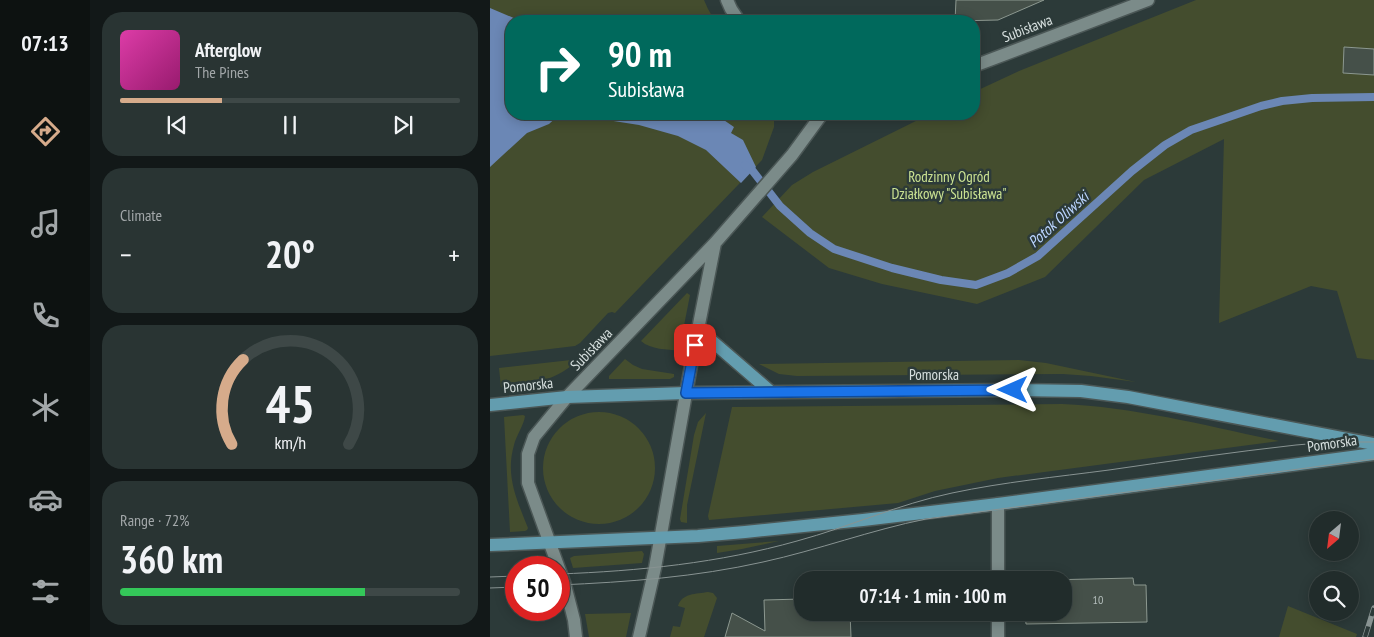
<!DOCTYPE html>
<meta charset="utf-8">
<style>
:root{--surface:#212c2b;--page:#293433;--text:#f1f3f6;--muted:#a2a7a9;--line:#3e4847;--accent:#d6ab8b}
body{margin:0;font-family:"PT Sans Narrow",sans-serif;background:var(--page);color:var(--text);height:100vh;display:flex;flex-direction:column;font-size:19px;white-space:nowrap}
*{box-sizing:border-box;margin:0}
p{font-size:16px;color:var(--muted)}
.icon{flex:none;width:28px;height:28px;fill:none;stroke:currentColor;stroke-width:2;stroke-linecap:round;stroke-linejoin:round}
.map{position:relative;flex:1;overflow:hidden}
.panel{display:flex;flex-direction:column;gap:12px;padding:12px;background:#121818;width:400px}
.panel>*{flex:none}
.banner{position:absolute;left:15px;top:15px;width:475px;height:105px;border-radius:20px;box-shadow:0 2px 12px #0003,0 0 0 1px var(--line);background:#00695c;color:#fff;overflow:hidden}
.needle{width:32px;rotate:208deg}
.tools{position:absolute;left:819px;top:511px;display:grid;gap:10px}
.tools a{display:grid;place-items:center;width:50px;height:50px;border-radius:50%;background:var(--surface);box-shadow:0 2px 12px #0003,0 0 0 1px var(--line);font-size:25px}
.speed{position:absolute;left:15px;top:556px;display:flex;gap:10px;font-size:25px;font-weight:700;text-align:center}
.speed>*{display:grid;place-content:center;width:65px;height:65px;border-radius:50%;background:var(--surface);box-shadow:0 2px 12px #0003,0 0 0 1px var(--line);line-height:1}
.speed .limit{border:8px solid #d22;background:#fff;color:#111}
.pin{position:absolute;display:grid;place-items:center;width:42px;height:42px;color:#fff;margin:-21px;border-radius:10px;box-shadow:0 2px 8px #0006}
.me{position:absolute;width:55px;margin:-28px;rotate:270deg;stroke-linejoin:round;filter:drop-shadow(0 0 4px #0008)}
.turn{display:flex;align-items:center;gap:18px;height:105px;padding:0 20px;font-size:22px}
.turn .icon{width:65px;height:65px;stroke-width:2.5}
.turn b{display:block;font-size:35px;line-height:42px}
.big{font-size:38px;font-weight:700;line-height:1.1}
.panel .widget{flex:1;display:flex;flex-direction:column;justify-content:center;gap:8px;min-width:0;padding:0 18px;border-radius:20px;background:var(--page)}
.panel .dial{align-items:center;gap:0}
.dial svg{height:130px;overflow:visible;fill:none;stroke:var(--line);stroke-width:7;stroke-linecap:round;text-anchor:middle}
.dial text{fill:var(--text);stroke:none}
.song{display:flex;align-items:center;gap:15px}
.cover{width:60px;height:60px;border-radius:8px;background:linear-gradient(135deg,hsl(320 70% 55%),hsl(320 70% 35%))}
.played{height:5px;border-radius:2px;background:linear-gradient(90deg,var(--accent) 30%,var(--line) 30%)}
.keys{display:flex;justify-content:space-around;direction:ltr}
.heat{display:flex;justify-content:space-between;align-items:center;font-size:28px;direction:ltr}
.charge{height:8px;border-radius:4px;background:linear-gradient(90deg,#34c759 72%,var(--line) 0)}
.trip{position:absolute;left:304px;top:571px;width:278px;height:50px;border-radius:20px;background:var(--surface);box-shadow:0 2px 12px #0003,0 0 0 1px var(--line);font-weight:700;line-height:50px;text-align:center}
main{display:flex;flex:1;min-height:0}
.tab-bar{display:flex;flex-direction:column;width:90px;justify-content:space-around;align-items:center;background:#0d1211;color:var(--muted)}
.tab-bar .icon{width:35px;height:35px}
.tab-bar .current{color:var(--accent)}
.tab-bar b{font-size:22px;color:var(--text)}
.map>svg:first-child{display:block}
.green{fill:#444d2e}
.water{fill:#6b87b5}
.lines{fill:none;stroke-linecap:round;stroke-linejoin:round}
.stream{stroke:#6b87b5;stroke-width:8}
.building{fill:#455049;stroke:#8c9890}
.minor-casing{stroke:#4b5756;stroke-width:15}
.major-casing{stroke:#4b5756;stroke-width:15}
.minor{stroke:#7b8b89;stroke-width:12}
.major{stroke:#639daf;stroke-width:12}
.tram{stroke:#889392;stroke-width:1}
.rail-casing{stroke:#889392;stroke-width:5.5}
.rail{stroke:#2c3a39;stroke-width:4;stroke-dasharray:11;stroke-linecap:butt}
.route-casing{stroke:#114b97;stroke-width:12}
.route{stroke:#1a73e8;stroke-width:9}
.labels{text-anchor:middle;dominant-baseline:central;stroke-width:5;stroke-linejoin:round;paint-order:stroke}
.number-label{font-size:12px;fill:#b2bcba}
.street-label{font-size:15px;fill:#d7e0df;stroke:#2c3a39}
.park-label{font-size:15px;fill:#cce392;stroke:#2c3a39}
.water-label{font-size:16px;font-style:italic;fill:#bbd5ff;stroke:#2c3a39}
</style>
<main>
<nav class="tab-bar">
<b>07:13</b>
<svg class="icon current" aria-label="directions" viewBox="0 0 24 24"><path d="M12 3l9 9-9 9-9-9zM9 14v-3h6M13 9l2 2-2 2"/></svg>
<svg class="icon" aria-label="music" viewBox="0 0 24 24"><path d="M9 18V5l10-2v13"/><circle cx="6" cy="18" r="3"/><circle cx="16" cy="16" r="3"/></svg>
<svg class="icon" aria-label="phone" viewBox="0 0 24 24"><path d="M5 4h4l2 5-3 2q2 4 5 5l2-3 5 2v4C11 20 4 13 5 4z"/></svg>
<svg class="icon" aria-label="climate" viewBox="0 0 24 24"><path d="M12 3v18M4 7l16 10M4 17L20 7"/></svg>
<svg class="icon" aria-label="car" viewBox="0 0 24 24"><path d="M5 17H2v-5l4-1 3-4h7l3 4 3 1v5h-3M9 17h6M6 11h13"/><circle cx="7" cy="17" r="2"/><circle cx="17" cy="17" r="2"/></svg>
<svg class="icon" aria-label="filters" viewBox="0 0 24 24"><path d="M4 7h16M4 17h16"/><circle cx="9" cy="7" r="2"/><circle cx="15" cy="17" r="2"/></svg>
</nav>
<section class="panel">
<div class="widget">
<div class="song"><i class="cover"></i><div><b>Afterglow</b><p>The Pines</p></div></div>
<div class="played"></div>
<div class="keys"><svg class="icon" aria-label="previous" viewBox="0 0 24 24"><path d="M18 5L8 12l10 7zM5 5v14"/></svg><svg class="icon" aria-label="pause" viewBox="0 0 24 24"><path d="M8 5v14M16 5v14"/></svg><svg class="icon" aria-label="next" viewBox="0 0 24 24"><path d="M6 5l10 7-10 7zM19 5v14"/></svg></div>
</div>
<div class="widget"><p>Climate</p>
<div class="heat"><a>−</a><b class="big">20°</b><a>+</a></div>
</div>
<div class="widget dial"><svg viewBox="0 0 100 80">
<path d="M14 69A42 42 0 1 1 86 69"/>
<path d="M14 69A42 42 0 0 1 21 17" stroke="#d6ab8b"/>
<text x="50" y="56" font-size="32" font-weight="700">45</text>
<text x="50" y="72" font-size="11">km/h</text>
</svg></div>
<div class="widget"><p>Range · 72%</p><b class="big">360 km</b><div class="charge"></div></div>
</section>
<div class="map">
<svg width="884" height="637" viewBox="0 0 884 637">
<rect width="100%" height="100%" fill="#2c3a39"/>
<path class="green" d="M0 0H214L218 9 225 21H21V114H284V127L272 160 125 313 122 312 118 313 90 343 85 346 0 356Z
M706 0H884V360L867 358 847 291 821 286 729 323 734 139 654 180 555 277 487 304 392 284 339 268 272 217 302 185 323 172 440 114H484V92L529 71Z
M197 293 200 295 189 351C177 349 161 350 151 341Z
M90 359C63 382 45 384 11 387L9 368Z
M135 359 143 365 152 369 184 374V377L180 379H119V376Z
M529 360 556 363 646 382 601 376 573 374 307 376 289 374 269 364Z
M572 404C645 407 717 426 789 441L508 478 445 491 408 503 219 520 218 516 242 407Z
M53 468a56 56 0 1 1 112 0a56 56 0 1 1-112 0Z
M216 413 197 505V523L191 522 190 519 204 435 208 422Z
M33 415 35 416C34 425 26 436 24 445 15 476 27 500 38 528L37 530 35 531 20 532 14 417Z
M289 541 252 549 227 553V546Z
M152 551 154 554 152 563 83 568 80 558 84 556Z
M218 592 223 593 227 598 214 637H180L183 626 190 627 195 608 188 606C192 593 206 594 218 592Z
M798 606 867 634 866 637H789Z
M141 613 136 637H99L95 614Z"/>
<path class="water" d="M0 8 31 21H21V114H70L59 124 37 133 0 167Z
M79 114H225L244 127 241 133 253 140 266 167 251 183 216 150 188 136 149 125Z"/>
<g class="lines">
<path class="stream" d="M255 165 262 170 290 206 320 233 344 249 402 268 451 280 486 285 518 273 548 256 642 171 675 145 701 130 771 106 792 101 822 98 884 97"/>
</g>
<path class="building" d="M466 0H554L508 20 465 21Z
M854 47 884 49V75L853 73Z
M643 578 644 585H656L657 622 536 624 535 612H572V580H556Z
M312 599V612H360L361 637H235L242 613 275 631 274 600Z"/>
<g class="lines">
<g class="minor-casing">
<path id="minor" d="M237 0 241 9 249 21
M484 66 658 0
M508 504V580
M86 637 84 620 75 585 38 483V454L44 437 77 397 225 243 302 155 332 114
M149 637 165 568 202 360 225 243
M508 637V612"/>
</g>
<g class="major-casing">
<path id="major" d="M208 329 281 392
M0 405 77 397 196 393 523 390 591 391 638 397 884 444
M0 545 208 536 255 532 373 520 508 504 884 454"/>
</g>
<use href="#minor" class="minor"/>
<use href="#major" class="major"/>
<path class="tram" d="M69 574C149 571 229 563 307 541 359 527 409 504 462 493 514 482 566 477 619 470 681 461 743 452 806 445L841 442H884
M0 577 26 576
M69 585C138 582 206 577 273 562 328 550 381 530 436 519L884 459
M0 588 26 587"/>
<g class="rail-casing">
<path id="rail" d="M875 637 884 608"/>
</g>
<use href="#rail" class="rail"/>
</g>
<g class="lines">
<g class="route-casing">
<path id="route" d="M205 345 196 393 523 390"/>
</g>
<use href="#route" class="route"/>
</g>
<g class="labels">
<g class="number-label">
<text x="608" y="599">10</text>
</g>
<g class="street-label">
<text transform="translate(537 28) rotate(-21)">Subisława</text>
<text transform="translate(101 349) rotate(-46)">Subisława</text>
<text x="444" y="374">Pomorska</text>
<text transform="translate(38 385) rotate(-6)">Pomorska</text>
<text transform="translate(842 443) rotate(-8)">Pomorska</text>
</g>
<g class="park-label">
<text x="459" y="176">Rodzinny Ogród<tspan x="459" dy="17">Działkowy "Subisława"</tspan></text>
</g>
<g class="water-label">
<text transform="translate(568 219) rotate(-42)">Potok Oliwski</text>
</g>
</g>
</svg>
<div class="tools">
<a><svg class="needle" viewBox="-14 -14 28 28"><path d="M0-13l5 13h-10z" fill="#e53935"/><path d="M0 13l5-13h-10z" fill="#a2a7a9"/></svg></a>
<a><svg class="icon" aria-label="search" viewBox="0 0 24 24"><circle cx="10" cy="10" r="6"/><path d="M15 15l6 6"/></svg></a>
</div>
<div class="speed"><div class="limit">50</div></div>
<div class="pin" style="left:205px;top:345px;background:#d93025"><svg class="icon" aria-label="arrive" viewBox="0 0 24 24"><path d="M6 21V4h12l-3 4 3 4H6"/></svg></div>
<svg class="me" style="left:523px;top:390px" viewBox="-20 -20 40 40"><path d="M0-17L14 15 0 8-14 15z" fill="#1a73e8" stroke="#fff" stroke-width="4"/></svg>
<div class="trip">07:14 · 1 min · 100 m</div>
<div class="banner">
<div class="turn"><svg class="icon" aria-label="right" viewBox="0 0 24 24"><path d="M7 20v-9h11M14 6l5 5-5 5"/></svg><div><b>90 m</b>Subisława</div></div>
</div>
</div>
</main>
